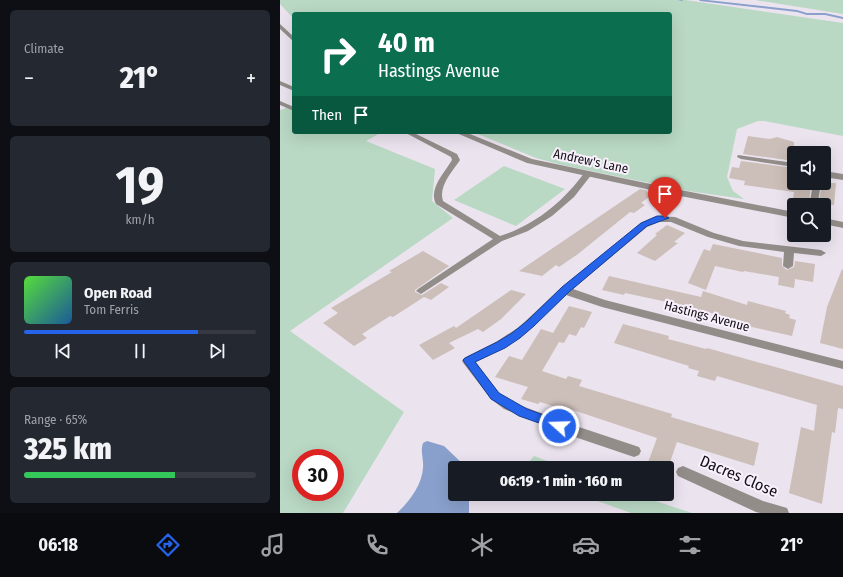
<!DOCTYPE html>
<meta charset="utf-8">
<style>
:root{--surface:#171b24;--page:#242831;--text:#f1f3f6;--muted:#9ea1a6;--line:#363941;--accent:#2563eb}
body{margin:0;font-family:"Fira Sans Condensed",sans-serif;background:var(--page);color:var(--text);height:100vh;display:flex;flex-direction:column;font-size:15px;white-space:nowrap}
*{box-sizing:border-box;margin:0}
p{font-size:13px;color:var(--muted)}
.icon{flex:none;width:22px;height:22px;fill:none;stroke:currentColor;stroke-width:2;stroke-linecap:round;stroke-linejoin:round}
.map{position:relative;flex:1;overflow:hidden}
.details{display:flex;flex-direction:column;gap:10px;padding:10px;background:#0d0f14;width:280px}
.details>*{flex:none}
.top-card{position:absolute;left:12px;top:12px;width:380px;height:122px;border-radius:4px;box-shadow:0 4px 16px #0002;background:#0b6e4f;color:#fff;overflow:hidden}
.buttons{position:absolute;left:507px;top:146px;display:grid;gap:8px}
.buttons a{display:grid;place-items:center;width:44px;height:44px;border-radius:4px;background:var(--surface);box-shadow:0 4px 16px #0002;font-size:20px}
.speed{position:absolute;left:12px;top:449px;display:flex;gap:8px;font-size:20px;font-weight:700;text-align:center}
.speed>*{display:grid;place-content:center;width:52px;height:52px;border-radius:50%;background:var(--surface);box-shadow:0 4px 16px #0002;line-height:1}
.speed .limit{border:6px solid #d22;background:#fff;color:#111}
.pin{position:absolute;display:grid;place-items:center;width:34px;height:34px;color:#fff;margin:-41px -17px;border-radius:50% 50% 50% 0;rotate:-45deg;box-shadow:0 0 4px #0007}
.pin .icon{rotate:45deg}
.me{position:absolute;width:44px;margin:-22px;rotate:290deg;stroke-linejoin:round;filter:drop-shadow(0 0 3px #0008)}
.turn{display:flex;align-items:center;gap:14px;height:84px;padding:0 20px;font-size:18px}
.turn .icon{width:52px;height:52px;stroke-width:2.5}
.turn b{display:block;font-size:28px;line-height:34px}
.then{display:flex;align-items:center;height:38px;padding:0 20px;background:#0003;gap:8px;font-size:15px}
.big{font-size:30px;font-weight:800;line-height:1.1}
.details .tile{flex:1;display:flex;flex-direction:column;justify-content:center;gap:6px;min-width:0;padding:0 14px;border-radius:6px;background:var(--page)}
.details .dial{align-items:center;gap:0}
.dial b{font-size:52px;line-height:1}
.song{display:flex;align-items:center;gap:12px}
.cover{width:48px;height:48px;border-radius:6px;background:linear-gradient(135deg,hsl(110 70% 55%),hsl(210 70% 35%))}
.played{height:4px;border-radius:2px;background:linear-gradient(90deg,var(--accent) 75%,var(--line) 75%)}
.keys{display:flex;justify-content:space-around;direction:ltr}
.heat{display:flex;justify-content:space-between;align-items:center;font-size:22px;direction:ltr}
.charge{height:6px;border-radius:3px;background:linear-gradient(90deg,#34c759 65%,var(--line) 0)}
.trip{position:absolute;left:168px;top:461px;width:226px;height:40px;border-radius:4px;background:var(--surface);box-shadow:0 4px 16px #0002;font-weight:800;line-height:40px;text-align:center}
.menu{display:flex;height:64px;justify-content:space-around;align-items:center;background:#090b0e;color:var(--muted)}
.menu .icon{width:28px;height:28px}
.menu .on{color:var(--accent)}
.menu b{font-size:18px;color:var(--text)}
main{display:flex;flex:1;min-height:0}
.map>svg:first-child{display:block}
.green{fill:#b9d9c4;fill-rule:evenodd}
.water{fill:#89a0cc}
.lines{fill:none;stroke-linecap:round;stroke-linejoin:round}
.stream{fill:#89a0cc;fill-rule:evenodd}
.building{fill:#ccbeb8}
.service{fill:#938d8a;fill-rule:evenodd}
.minor{fill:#938d8a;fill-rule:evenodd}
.route{fill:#2563eb;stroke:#184099}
.labels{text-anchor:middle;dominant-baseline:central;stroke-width:4;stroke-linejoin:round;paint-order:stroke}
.street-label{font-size:13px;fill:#141115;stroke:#f8f0fc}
.near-street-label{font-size:16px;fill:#141115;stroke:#f8f0fc}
</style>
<main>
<section class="details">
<div class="tile"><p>Climate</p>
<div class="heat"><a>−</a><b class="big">21°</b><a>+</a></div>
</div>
<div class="tile dial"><b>19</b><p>km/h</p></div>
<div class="tile">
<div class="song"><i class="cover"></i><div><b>Open Road</b><p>Tom Ferris</p></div></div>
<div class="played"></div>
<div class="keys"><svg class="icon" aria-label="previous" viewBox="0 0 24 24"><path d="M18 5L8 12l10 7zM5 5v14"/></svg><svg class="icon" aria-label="pause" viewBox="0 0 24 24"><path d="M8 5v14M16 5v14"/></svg><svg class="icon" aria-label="next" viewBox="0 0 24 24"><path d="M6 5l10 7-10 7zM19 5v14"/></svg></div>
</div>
<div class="tile"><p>Range · 65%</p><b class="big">325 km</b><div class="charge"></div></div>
</section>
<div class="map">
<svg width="563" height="513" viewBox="0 0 563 513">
<rect width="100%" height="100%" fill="#ebe3ee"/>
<path class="green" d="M0 0H405L563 23V136L484 121H478L457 129 447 177 453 191 464 199 408 191 282 165 256 158 193 132H390V14H14V19L0 4Z
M475 0H563V14Z
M14 105V132H102L86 141 155 169 152 201 173 218 10 331 124 412 63 513H0V110ZM21 458H55V492H21Z
M224 166 285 189 236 226 174 200Z
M254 456 286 468H243Z
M298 494H354L412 513H351Z"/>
<path class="water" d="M147 441 164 446 185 466 186 468H175V494H189V513H117C129 502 142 485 143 468 144 459 140 452 143 443Z"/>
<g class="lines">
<path class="stream" d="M398 0H403L402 1Z
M419 0H427L517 10 527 13H545L563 17V19L545 15H527L517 12 420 1Z"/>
</g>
<path class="building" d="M468 136 490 139 497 137 514 142V161L463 154Z
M461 161 514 168V191L515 183H531L529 202 533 205H512L514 192 464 185 465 181 449 178 452 167 459 168Z
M542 183H556L554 205H535L539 202Z
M360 189 366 190 370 196 361 203 365 205 354 213 350 212 298 254 279 267 276 265 262 276 239 271Z
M387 225 405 233 394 242 398 243 375 261 357 253 377 235 375 234Z
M433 244 502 258V266L507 270 514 267 515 261 535 264 533 282 515 279 514 288 498 285 499 277 464 271 463 272 435 266 426 290 408 283 424 249 430 251Z
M143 251 169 266 135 290V292L142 295 161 283 169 287 151 300 144 297 113 317 110 316 82 334 87 338 74 346 43 323 58 313 51 308 112 272 109 271Z
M562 269 563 270V349L540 343 547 307Z
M329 276 421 297 423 291 467 305 468 301 506 311 505 313 510 315 509 318 516 320 512 336 437 319 438 315 402 305 345 293 344 295 322 290Z
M231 290 246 294 221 319 203 332 198 329 169 343 175 348 153 360 139 345 174 326 176 328Z
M289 306 312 312 304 328 301 327 296 336 289 334 284 343 279 342 262 371 286 379 288 376 302 380 299 386 392 414 391 417 479 443 474 466 397 442 388 468H366L377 438 287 408 286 410 260 402 258 404 241 399 248 387 215 377 229 356 242 360 261 329 273 333Z
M343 324 389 336 388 339 426 349 427 348 563 386V409L558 408 555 433 552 432 542 504 509 493 521 427 534 431 537 405 437 376 435 381 417 376 419 371 408 368 409 366 334 343Z"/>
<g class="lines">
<path class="service" d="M0 81 14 87V91L0 85Z
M0 101 14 107V111L0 105Z
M124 132H132L177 154 180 160C173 171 158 186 163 201L220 236C255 225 283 202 305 172H308L312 174 294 197 272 216 248 231 222 241 141 294 136 291 138 289 213 239 156 204C148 189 165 172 172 160L171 157Z
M458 155 514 163V167L461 159 457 157Z
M533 183H541L538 202 534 204 530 202Z"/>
<path class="minor" d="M0 24 14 37V42L0 29Z
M174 132H185L252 159 380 186 514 212V218L380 192 247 163Z
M544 171 563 174V180L544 177Z
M377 216 395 217 434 233 463 241 541 250 546 253 541 256 514 253 513 266 508 269 503 266 504 252 459 246 428 237 391 222H379L367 227 293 289 325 300 563 361V369L322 307 286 295 247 332 224 347 196 362 219 393 234 403 296 426 359 447 361 451 359 455 354 457 286 434 224 409 211 399 184 364 182 361 184 358 216 342 239 327 281 288 361 223Z
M544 218 563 222V228L544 224Z
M403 466 483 501 507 508 509 513H480L476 512 398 476 396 472 398 468Z"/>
</g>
<path class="route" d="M377 216H385L389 218 367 226 289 292 254 326 240 338 225 348 195 362 219 393 247 409 283 422 285 426 283 429 279 430 239 416 211 399 185 363 183 360 185 358 217 342 232 333 247 321 282 287 361 223Z"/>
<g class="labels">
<g class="street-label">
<text transform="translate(311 161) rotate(12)">Andrew's Lane</text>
<text transform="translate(427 316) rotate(15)">Hastings Avenue</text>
</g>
<g class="near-street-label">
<text transform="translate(459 476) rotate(23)">Dacres Close</text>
</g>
</g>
</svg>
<div class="buttons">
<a><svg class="icon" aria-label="sound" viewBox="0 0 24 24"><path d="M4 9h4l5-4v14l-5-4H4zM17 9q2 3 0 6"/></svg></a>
<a><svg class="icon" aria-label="search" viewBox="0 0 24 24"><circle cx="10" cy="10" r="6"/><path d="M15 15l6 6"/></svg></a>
</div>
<div class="speed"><div class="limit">30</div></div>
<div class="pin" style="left:385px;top:218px;background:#d93025"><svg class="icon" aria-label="arrive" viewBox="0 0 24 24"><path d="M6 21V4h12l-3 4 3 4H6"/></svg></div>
<svg class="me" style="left:279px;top:426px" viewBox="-20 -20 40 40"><circle r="17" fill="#2563eb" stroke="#fff" stroke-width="3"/><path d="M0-11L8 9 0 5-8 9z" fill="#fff"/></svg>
<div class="trip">06:19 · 1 min · 160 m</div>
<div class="top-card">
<div class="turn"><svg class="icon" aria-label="right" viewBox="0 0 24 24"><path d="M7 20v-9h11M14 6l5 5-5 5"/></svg><div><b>40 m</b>Hastings Avenue</div></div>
<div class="then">Then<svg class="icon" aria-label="arrive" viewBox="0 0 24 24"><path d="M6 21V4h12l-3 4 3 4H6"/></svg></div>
</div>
</div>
</main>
<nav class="menu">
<b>06:18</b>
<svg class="icon on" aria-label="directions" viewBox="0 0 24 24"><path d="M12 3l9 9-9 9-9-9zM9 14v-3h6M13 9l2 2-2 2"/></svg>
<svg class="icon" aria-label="music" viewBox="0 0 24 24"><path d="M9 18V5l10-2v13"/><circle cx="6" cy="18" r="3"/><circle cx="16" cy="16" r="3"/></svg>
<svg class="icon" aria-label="phone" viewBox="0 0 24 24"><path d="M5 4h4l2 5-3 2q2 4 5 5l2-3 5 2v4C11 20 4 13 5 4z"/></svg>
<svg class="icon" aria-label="climate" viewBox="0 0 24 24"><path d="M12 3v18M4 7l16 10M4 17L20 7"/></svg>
<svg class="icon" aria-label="car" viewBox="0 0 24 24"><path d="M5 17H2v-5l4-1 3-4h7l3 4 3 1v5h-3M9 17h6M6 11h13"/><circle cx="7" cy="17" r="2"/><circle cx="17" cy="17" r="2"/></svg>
<svg class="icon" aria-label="filters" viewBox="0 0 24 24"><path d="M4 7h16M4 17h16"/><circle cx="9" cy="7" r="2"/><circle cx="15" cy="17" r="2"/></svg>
<b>21°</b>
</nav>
